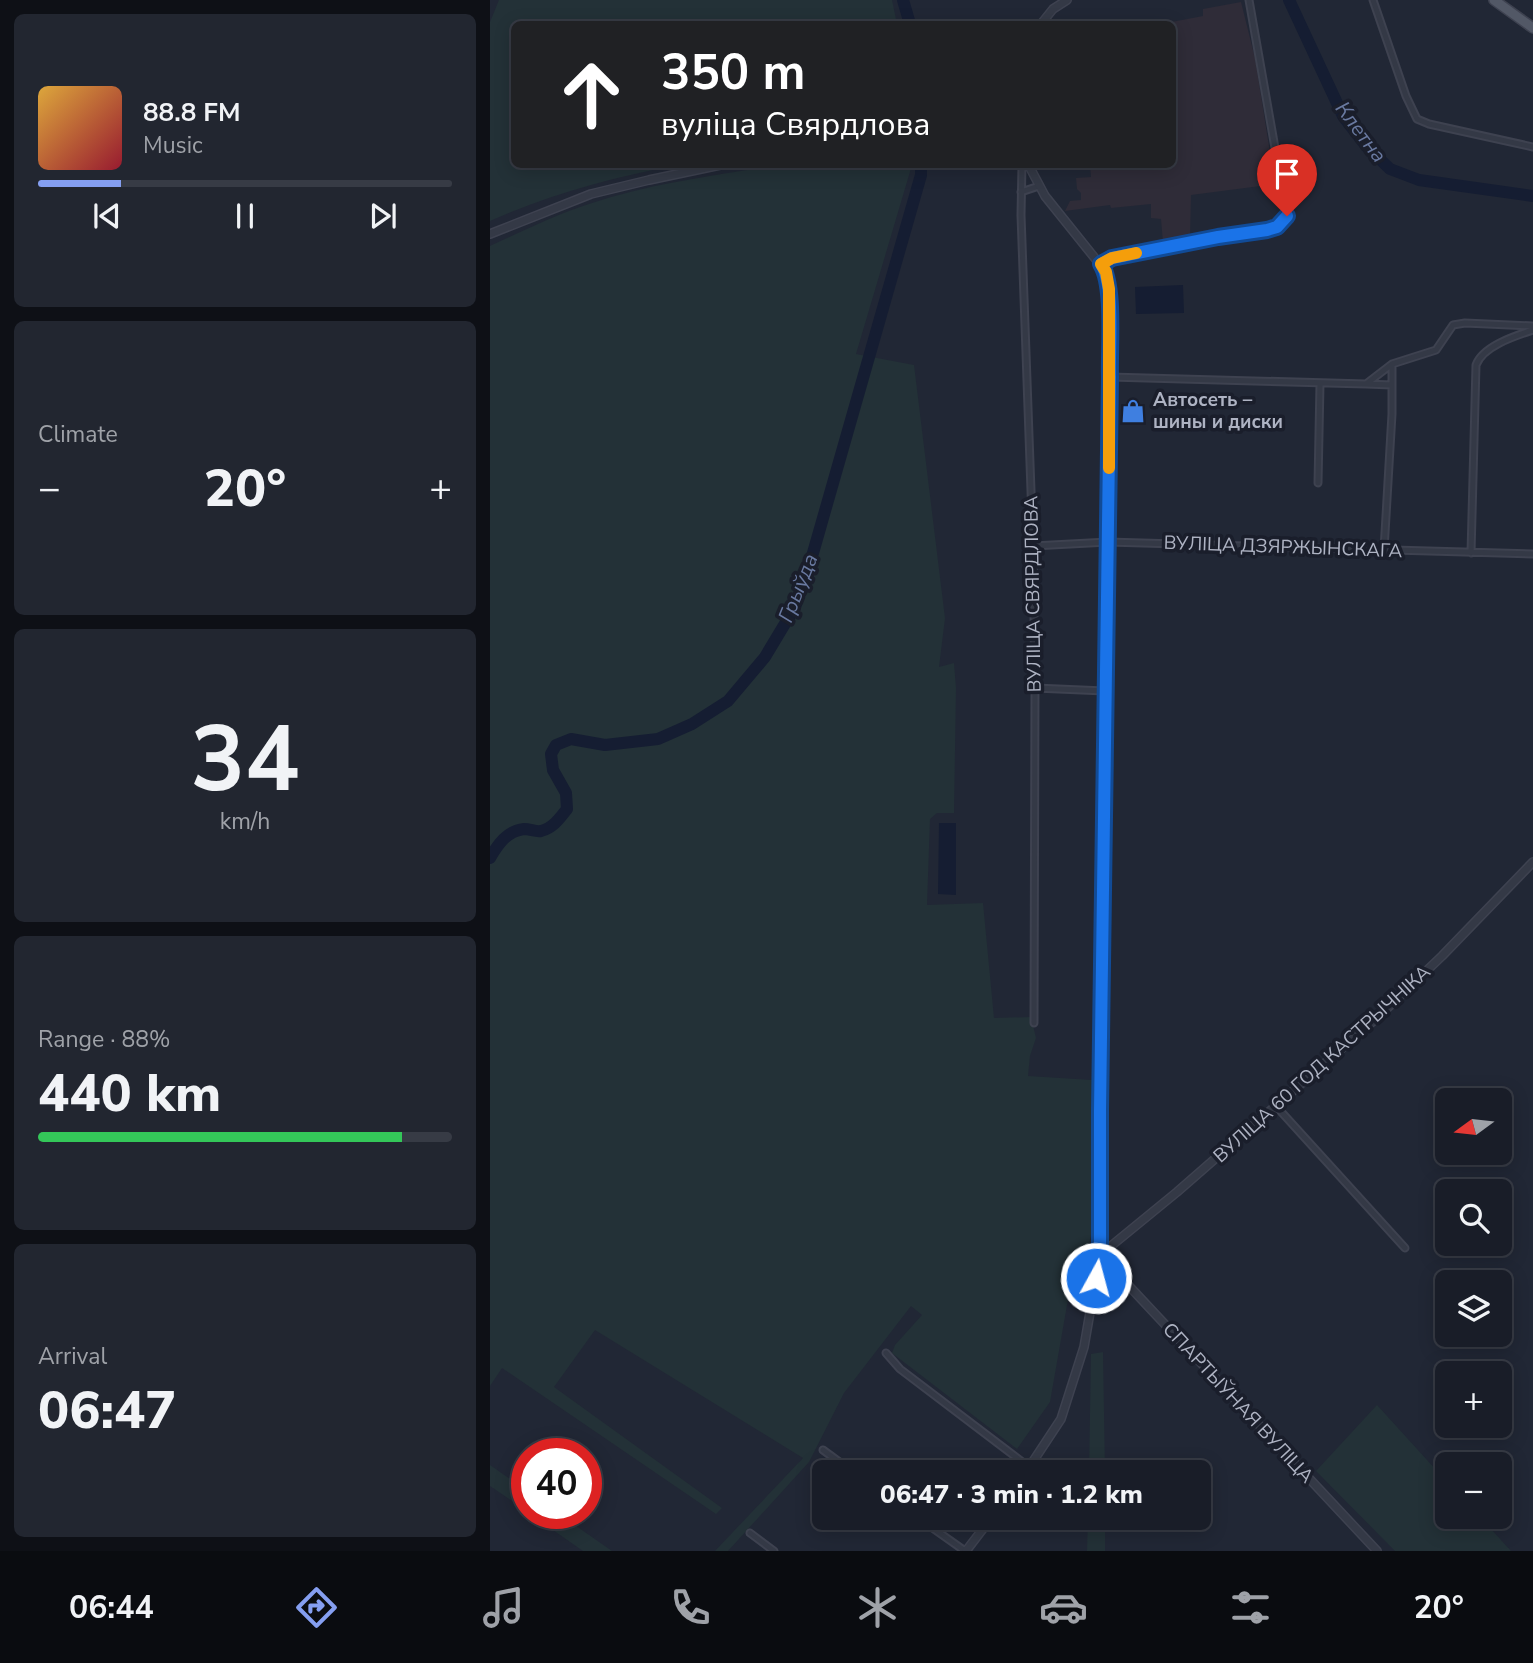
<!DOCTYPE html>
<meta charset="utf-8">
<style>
:root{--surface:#191d28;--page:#222630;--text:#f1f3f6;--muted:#9fa2a8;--line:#373b45;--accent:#859ff1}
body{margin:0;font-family:"Nunito Sans",sans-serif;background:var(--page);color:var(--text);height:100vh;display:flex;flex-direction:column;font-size:26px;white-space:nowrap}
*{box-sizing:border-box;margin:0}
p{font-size:23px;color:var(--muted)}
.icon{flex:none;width:38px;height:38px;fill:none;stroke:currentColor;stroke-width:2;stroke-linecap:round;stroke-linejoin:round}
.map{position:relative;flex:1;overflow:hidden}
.sheet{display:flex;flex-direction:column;gap:14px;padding:14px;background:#0e1016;width:490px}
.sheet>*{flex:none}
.hud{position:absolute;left:21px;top:21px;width:665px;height:147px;border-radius:10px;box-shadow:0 4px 18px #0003,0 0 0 2px var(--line);background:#202124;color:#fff;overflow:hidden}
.needle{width:46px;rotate:255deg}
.controls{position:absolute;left:945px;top:1088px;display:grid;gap:14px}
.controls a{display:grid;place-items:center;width:77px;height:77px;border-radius:10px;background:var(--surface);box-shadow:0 4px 18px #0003,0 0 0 2px var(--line);font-size:35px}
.speed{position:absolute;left:21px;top:1438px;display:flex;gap:14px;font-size:35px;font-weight:700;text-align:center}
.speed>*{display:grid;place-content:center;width:91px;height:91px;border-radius:50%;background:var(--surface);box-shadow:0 4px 18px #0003,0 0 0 2px var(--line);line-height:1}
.speed .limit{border:10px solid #d22;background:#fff;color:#111}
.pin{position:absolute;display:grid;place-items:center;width:60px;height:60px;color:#fff;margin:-72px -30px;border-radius:50% 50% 50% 0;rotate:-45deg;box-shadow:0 0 7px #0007}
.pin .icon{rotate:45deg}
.me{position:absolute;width:77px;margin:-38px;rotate:7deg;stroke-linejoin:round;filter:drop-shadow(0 0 5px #0008)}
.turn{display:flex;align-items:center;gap:24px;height:147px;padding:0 35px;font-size:32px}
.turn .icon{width:91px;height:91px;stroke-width:2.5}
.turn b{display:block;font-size:49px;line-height:60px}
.big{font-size:52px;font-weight:800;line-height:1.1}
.sheet .widget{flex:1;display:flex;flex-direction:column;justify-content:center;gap:10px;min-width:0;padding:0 24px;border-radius:10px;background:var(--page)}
.sheet .dial{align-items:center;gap:0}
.dial b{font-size:91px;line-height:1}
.song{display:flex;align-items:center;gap:21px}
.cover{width:84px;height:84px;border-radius:10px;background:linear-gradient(135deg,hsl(40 70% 55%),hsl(350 70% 35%))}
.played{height:7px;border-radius:4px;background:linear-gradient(90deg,var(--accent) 20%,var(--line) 20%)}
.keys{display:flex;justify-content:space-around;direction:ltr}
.heat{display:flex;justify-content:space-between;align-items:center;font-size:38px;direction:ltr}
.charge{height:10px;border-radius:5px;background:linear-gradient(90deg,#34c759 88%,var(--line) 0)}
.trip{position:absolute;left:322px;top:1460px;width:399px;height:70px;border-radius:10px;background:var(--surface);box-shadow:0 4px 18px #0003,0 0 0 2px var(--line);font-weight:800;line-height:70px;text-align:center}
.tab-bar{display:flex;height:112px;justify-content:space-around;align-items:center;background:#0a0c10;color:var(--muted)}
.tab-bar .icon{width:49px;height:49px}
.tab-bar .active{color:var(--accent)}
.tab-bar b{font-size:32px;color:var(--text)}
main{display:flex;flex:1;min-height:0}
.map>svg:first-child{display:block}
.medical{fill:#2f2c38}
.green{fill:#233137}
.water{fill:#151d32}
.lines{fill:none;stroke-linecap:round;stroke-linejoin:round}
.river{stroke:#151d32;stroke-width:12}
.minor-casing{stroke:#3e4250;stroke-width:9}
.tertiary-casing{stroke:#3e4250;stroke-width:10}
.primary-casing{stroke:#3e4250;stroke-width:12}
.minor{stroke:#343946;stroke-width:5}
.tertiary{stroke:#343946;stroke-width:7}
.primary{stroke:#525866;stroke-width:9}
.route-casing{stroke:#114b97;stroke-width:18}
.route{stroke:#1a73e8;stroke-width:12}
.slow{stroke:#f59e0b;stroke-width:12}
.labels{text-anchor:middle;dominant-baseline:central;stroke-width:7;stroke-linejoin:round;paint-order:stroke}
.poi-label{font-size:19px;font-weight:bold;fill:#aeb3c3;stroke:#1a1e2b;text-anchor:start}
.street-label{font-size:19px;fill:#aeb3c3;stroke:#1a1e2b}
.water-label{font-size:21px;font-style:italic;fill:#6979a0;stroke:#1a1e2b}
</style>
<main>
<section class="sheet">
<div class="widget">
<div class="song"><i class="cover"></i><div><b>88.8 FM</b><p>Music</p></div></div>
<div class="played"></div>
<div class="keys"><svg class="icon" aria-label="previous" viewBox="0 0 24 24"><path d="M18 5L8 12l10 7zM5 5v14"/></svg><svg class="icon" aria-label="pause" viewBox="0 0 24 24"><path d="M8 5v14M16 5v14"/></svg><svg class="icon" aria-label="next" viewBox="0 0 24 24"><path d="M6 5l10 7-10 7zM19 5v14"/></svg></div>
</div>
<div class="widget"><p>Climate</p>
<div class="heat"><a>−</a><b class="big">20°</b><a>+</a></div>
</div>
<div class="widget dial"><b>34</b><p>km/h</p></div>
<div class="widget"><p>Range · 88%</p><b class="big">440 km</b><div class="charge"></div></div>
<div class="widget"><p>Arrival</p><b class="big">06:47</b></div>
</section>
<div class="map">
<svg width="1043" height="1551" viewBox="0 0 1043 1551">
<rect width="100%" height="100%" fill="#212735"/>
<path class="medical" d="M751 2 765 58 785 184 701 195 700 239 673 243 671 219 661 218V204L621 208 620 205 575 211 580 201 591 200V193L587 189 586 178 601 177 600 165 682 164V24H671L713 16V9Z"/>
<path class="green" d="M9 0H402L407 24H24V164L188 165C124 177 60 194 0 221V22Z
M290 165H422L366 354 424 365 455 618 449 667 464 663 466 688 464 813H447L440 819 437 905 493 903 504 1018 541 1017 546 1038 540 1056 538 1076 602 1080 601 1235 599 1244 593 1249 583 1271 560 1402 527 1449 402 1353 405 1345 432 1315 421 1306 354 1393 319 1462 238 1551H225L313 1458 105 1330 64 1387 232 1508 226 1514 12 1368 0 1386V246C33 231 65 215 99 204 161 183 227 175 290 165Z
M613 1352 615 1472H599L601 1354Z
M887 1405 957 1482V1517H990L1021 1551H905L826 1471Z
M0 1465 37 1491V1511L0 1486Z
M40 1514H69L122 1551H93Z
M598 1517H615V1551H597Z"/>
<path class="water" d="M693 285 694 313 646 314 645 287Z
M449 823H466V895L448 894Z"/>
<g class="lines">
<path class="river" d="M413 0 420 24
M799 0 853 116 877 147 900 169 929 180 1043 196
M0 858C8 844 17 831 34 829 40 829 46 832 51 831 63 828 70 818 77 809L76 793 63 770 61 754 66 745 81 739 115 745 168 739 202 724 238 701 275 657 305 607 323 553 431 175V164"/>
<g class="minor-casing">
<path id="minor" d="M883 0 916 96 927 119 939 124 1043 147
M532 164 531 215 543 546 545 688 544 1023
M531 192 549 186
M612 264 622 258 777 230 787 227 797 216 759 0
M620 377 876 384 902 364 946 350 963 325 975 323 1043 326
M876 384 902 385
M828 483 830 384
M543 546 618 542 1043 554
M894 550 902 414V364
M981 553 986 365C993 346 1025 336 1043 330
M545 688 615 691
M785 1105 915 1248
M396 1353 410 1369 539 1467
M333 1450 363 1472
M427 1517 475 1551
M260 1533 284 1551"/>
</g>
<g class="tertiary-casing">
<path id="tertiary" d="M551 24 563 9 577 0
M0 234 101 194 159 180 235 164
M610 1255 687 1192 889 1016 952 956 1043 862
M610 1255 887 1551
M536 1472 571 1419 594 1347 610 1255 620 377 619 289 616 272 555 196 538 164
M476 1551 502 1517"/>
</g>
<g class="primary-casing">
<path id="primary" d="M1004 0 1043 28"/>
</g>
<use href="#minor" class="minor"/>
<use href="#tertiary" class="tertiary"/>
<use href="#primary" class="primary"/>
</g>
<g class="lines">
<g class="route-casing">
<path id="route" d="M606 1278 610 1255V1111L620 377C619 349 625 286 611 264L622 258 728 237 777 230 787 227 797 216"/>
</g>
<use href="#route" class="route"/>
<path class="slow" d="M619 468V289L616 272 611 264 622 258 646 253"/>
</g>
<defs>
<g id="shop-bare" transform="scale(1.89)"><path d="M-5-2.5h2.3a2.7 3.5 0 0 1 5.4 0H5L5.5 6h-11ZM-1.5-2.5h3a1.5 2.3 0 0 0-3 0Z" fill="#3f7fe0" stroke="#1a1e2b" stroke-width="2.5" paint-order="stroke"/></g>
</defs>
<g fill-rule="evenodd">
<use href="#shop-bare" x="643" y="411"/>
</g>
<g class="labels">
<g class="poi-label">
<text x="663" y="400">Автосеть –<tspan x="663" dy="22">шины и диски</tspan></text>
</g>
<g class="street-label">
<text transform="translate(793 547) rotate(2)">ВУЛІЦА ДЗЯРЖЫНСКАГА</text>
<text transform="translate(543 594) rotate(-91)">ВУЛІЦА СВЯРДЛОВА</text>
<text transform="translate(832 1064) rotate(-42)">ВУЛІЦА 60 ГОД КАСТРЫЧНІКА</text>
<text transform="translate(748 1403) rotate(47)">СПАРТЫЎНАЯ ВУЛІЦА</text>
</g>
<g class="water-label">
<text transform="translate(871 132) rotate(53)">Клетна</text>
<text transform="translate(308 588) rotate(-68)">Грыўда</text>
</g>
</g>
</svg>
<div class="controls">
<a><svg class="needle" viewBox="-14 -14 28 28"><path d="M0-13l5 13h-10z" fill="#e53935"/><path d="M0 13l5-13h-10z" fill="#9fa2a8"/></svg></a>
<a><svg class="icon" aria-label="search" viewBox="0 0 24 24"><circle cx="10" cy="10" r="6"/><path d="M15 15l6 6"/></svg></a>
<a><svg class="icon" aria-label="layers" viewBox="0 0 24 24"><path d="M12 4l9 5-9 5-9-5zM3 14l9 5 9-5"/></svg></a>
<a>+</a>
<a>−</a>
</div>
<div class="speed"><div class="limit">40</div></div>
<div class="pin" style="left:797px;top:216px;background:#d93025"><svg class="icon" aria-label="arrive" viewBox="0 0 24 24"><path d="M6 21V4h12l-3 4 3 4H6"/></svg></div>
<svg class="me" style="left:606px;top:1278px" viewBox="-20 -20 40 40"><circle r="17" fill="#1a73e8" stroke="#fff" stroke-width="3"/><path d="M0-11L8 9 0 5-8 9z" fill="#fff"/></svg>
<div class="trip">06:47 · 3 min · 1.2 km</div>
<div class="hud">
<div class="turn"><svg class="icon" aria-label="ahead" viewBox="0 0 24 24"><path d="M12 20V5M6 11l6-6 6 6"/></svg><div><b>350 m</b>вуліца Свярдлова</div></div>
</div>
</div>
</main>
<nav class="tab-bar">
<b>06:44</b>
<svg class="icon active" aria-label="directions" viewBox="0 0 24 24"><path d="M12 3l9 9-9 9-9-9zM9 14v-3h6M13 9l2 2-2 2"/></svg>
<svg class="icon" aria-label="music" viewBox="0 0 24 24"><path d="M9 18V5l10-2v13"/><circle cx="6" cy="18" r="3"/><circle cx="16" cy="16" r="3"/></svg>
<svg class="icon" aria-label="phone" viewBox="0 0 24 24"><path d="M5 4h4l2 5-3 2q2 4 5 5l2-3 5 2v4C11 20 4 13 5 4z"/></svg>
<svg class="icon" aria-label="climate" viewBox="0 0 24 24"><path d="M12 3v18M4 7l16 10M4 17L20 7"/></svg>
<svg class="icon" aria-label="car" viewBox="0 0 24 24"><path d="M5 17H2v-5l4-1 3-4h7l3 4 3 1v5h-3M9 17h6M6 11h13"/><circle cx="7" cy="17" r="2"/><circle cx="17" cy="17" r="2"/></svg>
<svg class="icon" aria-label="filters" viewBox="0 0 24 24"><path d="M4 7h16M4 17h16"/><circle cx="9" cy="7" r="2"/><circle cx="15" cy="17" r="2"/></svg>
<b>20°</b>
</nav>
